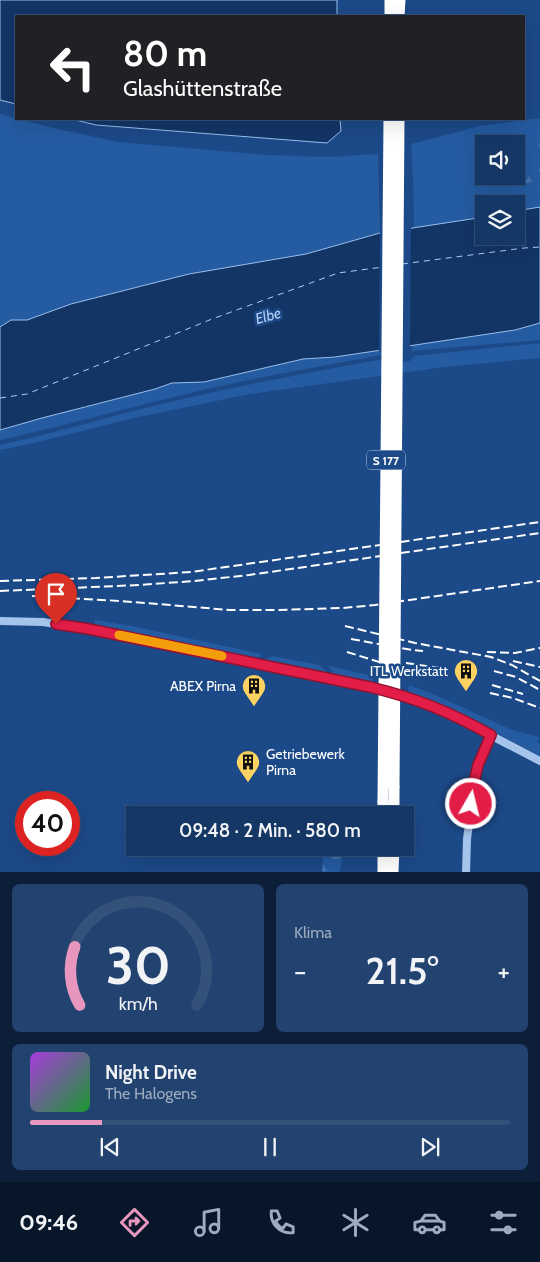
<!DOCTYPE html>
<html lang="de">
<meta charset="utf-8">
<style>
:root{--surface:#153766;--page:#22426f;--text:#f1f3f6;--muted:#9dacbf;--line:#34517a;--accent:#e797bd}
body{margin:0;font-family:Cabin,sans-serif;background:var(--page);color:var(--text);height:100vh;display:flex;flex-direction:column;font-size:19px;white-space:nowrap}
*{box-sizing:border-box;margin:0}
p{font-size:16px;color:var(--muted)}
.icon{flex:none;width:28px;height:28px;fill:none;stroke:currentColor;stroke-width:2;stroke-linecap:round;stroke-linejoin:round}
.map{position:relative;height:872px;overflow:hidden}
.sheet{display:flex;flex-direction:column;gap:12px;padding:12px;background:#0c1e38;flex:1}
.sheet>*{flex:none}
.guide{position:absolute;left:15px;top:15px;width:510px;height:105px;border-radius:0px;box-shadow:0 5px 20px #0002,0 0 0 1px var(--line);background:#202124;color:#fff;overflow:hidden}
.controls{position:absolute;left:475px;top:135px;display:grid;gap:10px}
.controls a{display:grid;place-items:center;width:50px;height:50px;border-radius:0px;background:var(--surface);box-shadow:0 5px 20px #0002,0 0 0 1px var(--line);font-size:25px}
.speed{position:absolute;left:15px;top:791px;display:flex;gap:10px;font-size:25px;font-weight:700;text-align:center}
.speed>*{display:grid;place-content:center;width:65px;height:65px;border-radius:50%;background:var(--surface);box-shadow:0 5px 20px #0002,0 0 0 1px var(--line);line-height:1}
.speed .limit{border:8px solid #d22;background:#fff;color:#111}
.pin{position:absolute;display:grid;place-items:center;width:42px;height:42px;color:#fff;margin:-51px -21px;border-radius:50% 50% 50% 0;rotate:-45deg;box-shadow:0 0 5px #0007}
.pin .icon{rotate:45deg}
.me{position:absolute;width:55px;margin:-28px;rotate:8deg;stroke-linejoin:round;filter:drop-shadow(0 0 4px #0008)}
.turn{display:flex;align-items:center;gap:18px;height:105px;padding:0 25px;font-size:22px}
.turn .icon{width:65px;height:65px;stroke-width:2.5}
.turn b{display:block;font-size:35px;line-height:42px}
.big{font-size:38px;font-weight:600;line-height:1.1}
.sheet .card{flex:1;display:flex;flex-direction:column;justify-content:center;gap:8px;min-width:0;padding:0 18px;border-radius:8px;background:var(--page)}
.sheet .dial{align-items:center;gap:0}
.dial svg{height:130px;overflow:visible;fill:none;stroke:var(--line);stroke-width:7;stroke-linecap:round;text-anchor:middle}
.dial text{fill:var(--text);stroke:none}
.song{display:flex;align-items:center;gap:15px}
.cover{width:60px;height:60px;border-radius:8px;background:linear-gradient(135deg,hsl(280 70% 55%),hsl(130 70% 35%))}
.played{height:5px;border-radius:2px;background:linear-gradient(90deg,var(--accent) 15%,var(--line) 15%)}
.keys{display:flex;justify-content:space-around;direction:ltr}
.heat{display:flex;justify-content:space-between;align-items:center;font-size:28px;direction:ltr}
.sheet .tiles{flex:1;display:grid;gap:12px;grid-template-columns:1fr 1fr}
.card:last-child{grid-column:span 2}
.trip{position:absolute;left:126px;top:806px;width:288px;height:50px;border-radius:0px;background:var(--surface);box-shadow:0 5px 20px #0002,0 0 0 1px var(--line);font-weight:600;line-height:50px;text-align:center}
.menu{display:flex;height:80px;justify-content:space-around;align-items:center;background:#081629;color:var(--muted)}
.menu .icon{width:35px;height:35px}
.menu .on{color:var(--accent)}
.menu b{font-size:22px;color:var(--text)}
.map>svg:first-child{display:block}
.green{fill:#255ba1}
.forest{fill:url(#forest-firs)}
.water{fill:#133566;stroke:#98bfee}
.pier{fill:#1c4988}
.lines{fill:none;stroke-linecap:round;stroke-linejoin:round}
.ferry{stroke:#b1cef3;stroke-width:1;stroke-dasharray:6 5;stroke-linecap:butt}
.minor{stroke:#a5c4ec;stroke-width:8}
.highway{stroke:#fff;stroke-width:11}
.rail{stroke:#fff;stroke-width:2;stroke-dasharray:9 4;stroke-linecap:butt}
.highway-bridge{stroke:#fff;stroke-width:11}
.route-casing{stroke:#92132f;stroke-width:12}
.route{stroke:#e11d48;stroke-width:9}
.slow{stroke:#f59e0b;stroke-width:9}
.labels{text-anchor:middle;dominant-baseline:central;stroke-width:5;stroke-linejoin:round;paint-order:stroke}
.shield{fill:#1c4988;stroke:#bbc8db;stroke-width:1}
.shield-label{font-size:12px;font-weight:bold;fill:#fff}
.poi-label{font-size:14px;fill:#fff;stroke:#1c4988;text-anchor:end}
.water-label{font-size:15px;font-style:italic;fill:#b1cef3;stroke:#1c4988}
</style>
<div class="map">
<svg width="540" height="872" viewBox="0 0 540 872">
<defs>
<pattern id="forest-firs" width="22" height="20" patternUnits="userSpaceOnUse" patternTransform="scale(1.25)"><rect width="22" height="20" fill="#255ba1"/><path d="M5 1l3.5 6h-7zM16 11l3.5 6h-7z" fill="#4674af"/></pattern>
</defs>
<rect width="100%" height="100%" fill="#1c4988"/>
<path class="green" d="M0 114 53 128 118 142 267 155 329 157 378 154 380 233 306 254 189 274 71 304 27 320H11L0 327Z
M540 118V141L529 142 516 146V144H484V176H499L501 187 540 181V207L516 211V204H484V217L414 228 413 178 411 144 480 126Z
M540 151V168L516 172V154Z
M540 323V340L412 351V345L515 330Z
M540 343V358L445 367 250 394 134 418 34 443 0 450V445C56 433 110 416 166 403 236 386 307 373 378 360L382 361 383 365 410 361 414 356Z
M381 350V355C340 363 299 370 258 378 171 395 86 421 0 440V430L42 418 155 389 172 382H204L303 359 335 357Z
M95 620 132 626 262 654V655L255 659 94 625Z
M272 656 320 665 328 674 265 661 264 660Z
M328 666 373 676V684L335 676Z
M409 685 435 695 512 730 540 737 537 742 540 743V756L457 712 408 693Z"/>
<path class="forest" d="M540 141V151L516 154V146L529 142Z
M540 168V181L501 187 499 176H516V172Z
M324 848H342L341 866 339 872H322Z"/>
<path class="water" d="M0 0H337V16H16V104L0 100Z
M71 119H340L341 131 327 143 96 125Z
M540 207V323L515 330 335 357 303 359 204 382 172 383 155 389 42 418 0 430V327L11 320H27L71 304 189 274 306 254 380 233 484 217V236H516V211Z"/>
<path class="pier" d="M411 226 410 348 379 352 380 230Z"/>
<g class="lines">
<path class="ferry" d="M402 264 524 248 540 247
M0 398 27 394 212 319 338 273 383 267"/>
<path class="minor" d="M0 621 43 622 89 629 394 693 424 702 444 711 540 761
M466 872 467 839 475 778 481 756 491 735"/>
<path class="highway" d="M390 16V0
M399 16 400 0
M383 815V802
M394 815V787
M383 872V848
M393 872 394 848"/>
<path class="rail" d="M0 581 96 578 191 572 540 522
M0 591 139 585 194 581 249 575 540 533
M32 596 121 601 230 610H276L343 608 375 605 540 581
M345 626 415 643 491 657 512 665 540 681
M351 639 412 650 423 651
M347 652 402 669 438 676
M487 652 515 653 540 648
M513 661 540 667
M406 663 440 668
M494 671 516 677 540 690
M492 685 523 694
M490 693 513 698 540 708"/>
<path class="highway-bridge" d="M394 787 399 119
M383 802 389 119"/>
</g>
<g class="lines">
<g class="route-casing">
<path id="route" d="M56 624 89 629 370 687C416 698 450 712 491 735L478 765 475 778 471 804"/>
</g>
<use href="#route" class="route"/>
<path class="slow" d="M119 635 222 656"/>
</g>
<defs>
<g id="building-pin" transform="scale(1.25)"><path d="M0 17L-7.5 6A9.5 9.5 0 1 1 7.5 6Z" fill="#fcd263" stroke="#1c4988"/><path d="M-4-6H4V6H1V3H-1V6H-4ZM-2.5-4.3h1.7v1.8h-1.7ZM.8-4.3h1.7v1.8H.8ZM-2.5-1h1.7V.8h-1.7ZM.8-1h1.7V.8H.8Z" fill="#111"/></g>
</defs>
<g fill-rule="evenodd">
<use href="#building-pin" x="466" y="671"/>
<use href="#building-pin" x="254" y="686"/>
<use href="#building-pin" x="248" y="762"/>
</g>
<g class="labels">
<rect class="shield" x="367" y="450.5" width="38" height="19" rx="4"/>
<g class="shield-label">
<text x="386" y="460">S 177</text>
</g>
<g class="poi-label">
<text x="448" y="671">ITL Werkstatt</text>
<text x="236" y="686">ABEX Pirna</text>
<text x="266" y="754" text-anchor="start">Getriebewerk<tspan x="266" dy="16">Pirna</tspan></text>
</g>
<g class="water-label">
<text transform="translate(268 316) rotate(-16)">Elbe</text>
</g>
</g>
</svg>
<div class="controls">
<a><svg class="icon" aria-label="sound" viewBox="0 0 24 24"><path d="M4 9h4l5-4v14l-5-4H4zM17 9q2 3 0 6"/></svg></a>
<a><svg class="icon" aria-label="layers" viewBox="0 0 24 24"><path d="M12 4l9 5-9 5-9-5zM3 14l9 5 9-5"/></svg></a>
</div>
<div class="speed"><div class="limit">40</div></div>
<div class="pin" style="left:56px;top:624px;background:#d93025"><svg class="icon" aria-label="arrive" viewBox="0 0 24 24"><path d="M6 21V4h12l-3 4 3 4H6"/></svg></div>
<svg class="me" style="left:471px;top:804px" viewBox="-20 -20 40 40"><circle r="17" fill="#e11d48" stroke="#fff" stroke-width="3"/><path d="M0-11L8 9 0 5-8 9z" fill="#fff"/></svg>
<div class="trip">09:48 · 2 Min. · 580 m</div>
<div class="guide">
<div class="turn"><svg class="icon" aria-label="left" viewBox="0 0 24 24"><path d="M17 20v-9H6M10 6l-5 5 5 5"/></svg><div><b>80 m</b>Glashüttenstraße</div></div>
</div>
</div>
<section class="sheet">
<div class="tiles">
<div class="card dial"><svg viewBox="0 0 100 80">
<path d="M14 69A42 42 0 1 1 86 69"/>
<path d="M14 69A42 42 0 0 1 11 33" stroke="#e797bd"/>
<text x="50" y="56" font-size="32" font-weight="700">30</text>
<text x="50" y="72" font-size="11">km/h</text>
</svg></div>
<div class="card"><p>Klima</p>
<div class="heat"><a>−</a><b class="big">21.5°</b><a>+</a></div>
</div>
<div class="card">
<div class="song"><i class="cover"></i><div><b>Night Drive</b><p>The Halogens</p></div></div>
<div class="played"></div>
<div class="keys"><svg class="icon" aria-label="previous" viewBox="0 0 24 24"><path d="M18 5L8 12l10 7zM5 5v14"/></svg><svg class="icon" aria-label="pause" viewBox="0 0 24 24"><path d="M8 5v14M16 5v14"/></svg><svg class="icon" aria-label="next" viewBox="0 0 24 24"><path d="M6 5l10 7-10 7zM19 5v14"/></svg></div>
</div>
</div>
</section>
<nav class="menu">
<b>09:46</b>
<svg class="icon on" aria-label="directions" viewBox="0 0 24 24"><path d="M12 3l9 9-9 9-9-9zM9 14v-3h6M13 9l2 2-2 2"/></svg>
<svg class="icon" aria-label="music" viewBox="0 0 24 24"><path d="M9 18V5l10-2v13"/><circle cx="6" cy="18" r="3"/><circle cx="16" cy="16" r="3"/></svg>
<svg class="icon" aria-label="phone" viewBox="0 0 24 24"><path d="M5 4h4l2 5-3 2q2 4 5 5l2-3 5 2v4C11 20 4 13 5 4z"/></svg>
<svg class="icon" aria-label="climate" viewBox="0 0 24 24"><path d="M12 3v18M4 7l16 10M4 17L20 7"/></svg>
<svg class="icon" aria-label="car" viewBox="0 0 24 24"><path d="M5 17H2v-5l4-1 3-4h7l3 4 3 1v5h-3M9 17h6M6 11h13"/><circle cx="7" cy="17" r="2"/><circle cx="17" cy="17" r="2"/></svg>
<svg class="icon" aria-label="filters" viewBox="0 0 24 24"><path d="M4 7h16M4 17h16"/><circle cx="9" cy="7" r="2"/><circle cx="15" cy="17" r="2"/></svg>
</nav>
